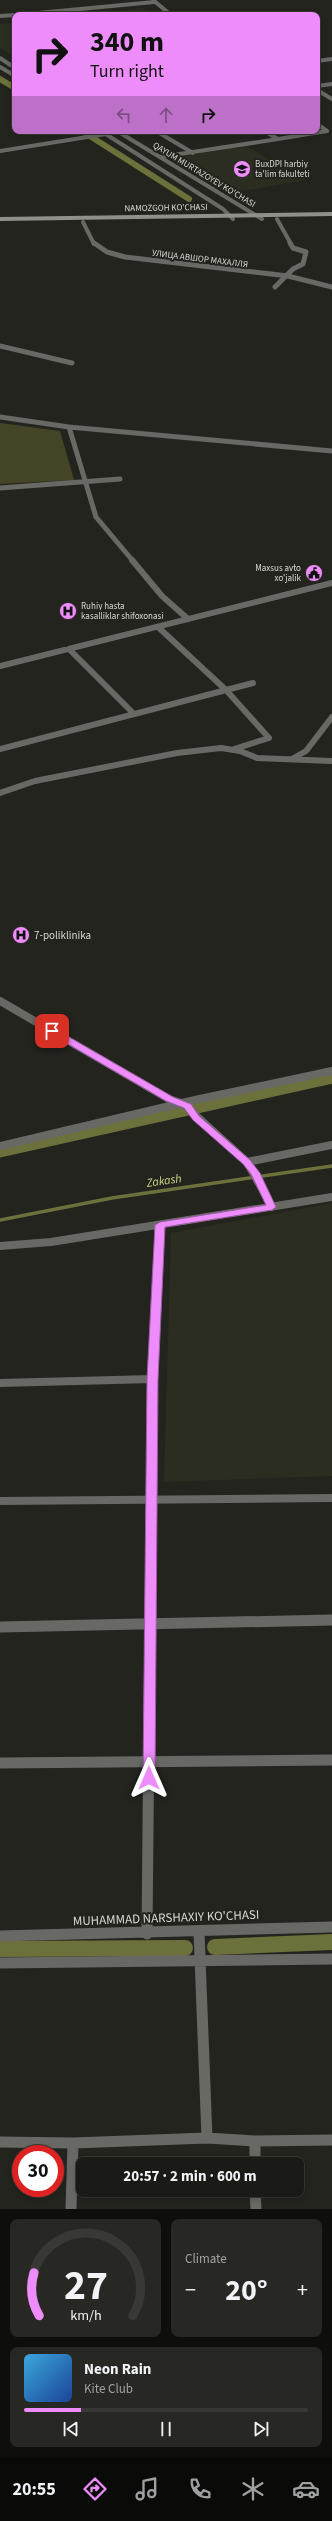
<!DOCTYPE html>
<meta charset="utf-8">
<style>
:root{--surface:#1a1b16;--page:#272823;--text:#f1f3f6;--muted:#9fa1a1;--line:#383935;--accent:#ed8cfa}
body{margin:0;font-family:"Source Sans 3",sans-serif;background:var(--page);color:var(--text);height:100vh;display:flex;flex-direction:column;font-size:15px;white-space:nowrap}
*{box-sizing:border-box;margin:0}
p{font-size:13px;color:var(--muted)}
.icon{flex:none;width:22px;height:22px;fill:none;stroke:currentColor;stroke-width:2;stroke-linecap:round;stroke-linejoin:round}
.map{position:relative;height:2209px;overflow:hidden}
.side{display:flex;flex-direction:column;gap:10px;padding:10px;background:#0e0f0c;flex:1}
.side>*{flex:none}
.banner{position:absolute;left:12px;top:12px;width:308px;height:122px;border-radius:8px;box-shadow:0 2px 6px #0003,0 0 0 1px var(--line);background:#ed8cfa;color:#111;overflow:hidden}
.speed{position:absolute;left:12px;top:2145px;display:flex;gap:8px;font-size:20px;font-weight:700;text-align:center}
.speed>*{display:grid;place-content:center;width:52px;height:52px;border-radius:50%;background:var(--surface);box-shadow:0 2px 6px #0003,0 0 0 1px var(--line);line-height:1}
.speed .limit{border:6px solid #d22;background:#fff;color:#111}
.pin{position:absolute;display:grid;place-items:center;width:34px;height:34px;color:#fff;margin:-17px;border-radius:8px;box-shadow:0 2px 6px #0006}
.me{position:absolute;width:44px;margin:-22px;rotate:0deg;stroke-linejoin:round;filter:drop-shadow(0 0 3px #0008)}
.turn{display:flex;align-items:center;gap:14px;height:84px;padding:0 12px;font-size:18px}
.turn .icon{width:52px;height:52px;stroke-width:2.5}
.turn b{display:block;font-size:28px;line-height:34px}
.lanes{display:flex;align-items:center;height:38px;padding:0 12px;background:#0003;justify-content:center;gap:20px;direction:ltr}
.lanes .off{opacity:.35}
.big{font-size:30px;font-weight:700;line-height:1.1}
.side .tile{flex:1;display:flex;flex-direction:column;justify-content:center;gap:6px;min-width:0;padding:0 14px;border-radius:8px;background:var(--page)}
.side .dial{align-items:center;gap:0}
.dial svg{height:104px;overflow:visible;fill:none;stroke:var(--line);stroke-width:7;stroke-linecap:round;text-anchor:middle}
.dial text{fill:var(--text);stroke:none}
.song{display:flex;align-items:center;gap:12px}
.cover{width:48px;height:48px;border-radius:6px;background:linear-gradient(135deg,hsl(200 70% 55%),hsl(220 70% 35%))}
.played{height:4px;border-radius:2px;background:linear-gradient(90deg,var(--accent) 20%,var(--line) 20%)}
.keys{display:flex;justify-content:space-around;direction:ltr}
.heat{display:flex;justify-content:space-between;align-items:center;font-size:22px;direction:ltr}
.side .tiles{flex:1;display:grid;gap:10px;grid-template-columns:1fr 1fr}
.tile:last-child{grid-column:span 2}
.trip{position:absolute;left:76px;top:2157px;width:228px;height:40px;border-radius:8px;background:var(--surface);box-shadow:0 2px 6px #0003,0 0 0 1px var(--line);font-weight:700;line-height:40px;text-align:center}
.tabs{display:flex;height:64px;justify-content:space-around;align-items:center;background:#0a0b09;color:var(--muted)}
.tabs .icon{width:28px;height:28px}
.tabs .current{color:var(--accent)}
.tabs b{font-size:18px;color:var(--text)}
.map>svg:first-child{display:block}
.built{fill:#2c2d21}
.green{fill:#434526}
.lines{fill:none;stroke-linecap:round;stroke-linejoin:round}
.stream{stroke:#6c703b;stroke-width:3.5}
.canal-far2{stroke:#6c703b;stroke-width:6}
.canal-far1{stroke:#6c703b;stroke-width:13}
.canal{stroke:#6c703b;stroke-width:16}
.minor-far4{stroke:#686965;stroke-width:4}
.minor-far3{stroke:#686965;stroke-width:5}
.minor-far2{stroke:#686965;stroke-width:6}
.minor-far1{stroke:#686965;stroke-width:8}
.minor{stroke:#686965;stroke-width:11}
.tertiary-far1{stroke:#686965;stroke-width:4}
.tertiary{stroke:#686965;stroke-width:8}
.secondary{stroke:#90908b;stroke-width:4}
.route{fill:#ed8cfa;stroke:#9a5ba2}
.labels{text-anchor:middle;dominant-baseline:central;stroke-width:4;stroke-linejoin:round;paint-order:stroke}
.far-poi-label{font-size:9px;fill:#d8d9d5;stroke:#23241e;text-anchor:start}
.far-street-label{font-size:9px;fill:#d8d9d5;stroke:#23241e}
.poi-label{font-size:11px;fill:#d8d9d5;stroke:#23241e;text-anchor:start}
.water-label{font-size:12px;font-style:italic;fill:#d2d987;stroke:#23241e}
.near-street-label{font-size:13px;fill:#d8d9d5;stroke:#23241e}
</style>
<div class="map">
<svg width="332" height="2209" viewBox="0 0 332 2209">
<rect width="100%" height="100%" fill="#23241e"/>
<path class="built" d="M142 8 154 15H88Z
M10 23 15 24V57L0 48V24Z
M246 146 306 180 236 192 178 157Z
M332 1203V1476L164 1482 171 1233Z"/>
<path class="green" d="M0 423 60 431 74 480 0 484Z"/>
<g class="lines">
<path class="stream" d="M0 1220 112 1198 332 1166"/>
<path class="canal-far2" d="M0 79 15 88
M82 131 189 199"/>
<path class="canal-far1" d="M0 1151 332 1077"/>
<path class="canal" d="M215 1947 332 1942
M0 1949 185 1948"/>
<path class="minor-far4" d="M153 0 171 15
M17 15 154 2
M0 16 15 15
M317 61 332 59
M317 86 332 84
M317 90 332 99
M156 131 193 153
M278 139 327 131 317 124
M0 151 106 134
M160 157 278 139 264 131
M277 219 291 244
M83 222 94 244"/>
<path class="minor-far3" d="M94 243 107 252 125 257 288 276 332 287
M275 287 293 269 303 264 306 252 293 248 290 243
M0 346 72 363
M0 417 69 427 96 517 133 561
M69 427 332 451
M0 488 120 479"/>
<path class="minor-far2" d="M132 560 162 596 188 619
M158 627 226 690 269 738 234 749
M69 649 134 714
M0 666 332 583
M0 749 253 683
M292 759 306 751 332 717
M0 793 35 781 177 753 221 748 240 751 257 758 332 761"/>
<path class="minor-far1" d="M182 1103 247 1162 272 1207
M247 1162 332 1145
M0 1246 51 1242 332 1197
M0 1383 152 1379
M0 1501 332 1498
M151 1511 152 1379 160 1225"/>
<path class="minor" d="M0 1627 332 1620
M0 1763 332 1760
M199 1932 207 2138
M147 1934 151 1510
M0 1936 332 1927
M0 1963 332 1959
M255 2141V2164
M0 2142 73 2143 207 2138 255 2141 332 2140
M255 2190 256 2209
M71 2209 73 2143"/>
<path class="tertiary-far1" d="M0 58 15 68
M0 67 15 76
M101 131 223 209 233 219
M117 131 262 219"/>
<path class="tertiary" d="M0 1001 169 1099 181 1103
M0 1146 195 1100 332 1071"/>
<path class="secondary" d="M0 219 332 214"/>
</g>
<path class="route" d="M49 1029H55L173 1097 191 1104 199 1116 250 1160 260 1173 276 1207 272 1210 165 1227 158 1379 155 1778 149 1783 143 1778 147 1379 155 1225 160 1222 266 1205 251 1174 243 1164 193 1120 184 1108 166 1101 49 1033Z"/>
<defs>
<g id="university-disc" transform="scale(0.9)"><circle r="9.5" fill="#ed8cfa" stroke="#23241e"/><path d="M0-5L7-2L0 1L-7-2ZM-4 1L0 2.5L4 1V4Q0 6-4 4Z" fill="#111"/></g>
<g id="civic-disc" transform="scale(0.9)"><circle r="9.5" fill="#ed8cfa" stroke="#23241e"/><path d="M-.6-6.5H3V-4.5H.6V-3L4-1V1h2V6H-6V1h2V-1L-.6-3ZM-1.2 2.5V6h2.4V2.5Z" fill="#111"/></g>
<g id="hospital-disc" transform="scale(0.9)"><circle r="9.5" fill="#ed8cfa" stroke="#23241e"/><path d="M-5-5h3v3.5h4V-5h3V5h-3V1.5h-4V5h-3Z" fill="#111"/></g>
</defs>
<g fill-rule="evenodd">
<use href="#university-disc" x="242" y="169"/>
<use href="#civic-disc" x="314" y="573"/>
<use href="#hospital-disc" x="68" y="611"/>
<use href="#hospital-disc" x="21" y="935"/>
</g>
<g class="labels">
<g class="far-poi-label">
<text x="255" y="164">BuxDPI harbiy<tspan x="255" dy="10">ta'lim fakulteti</tspan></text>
<text x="301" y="568" text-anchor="end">Maxsus avto<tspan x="301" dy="10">xo'jalik</tspan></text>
<text x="81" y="606">Ruhiy hasta<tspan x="81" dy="10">kasalliklar shifoxonasi</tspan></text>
</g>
<g class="far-street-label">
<text transform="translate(204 175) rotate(31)">QAYUM MURTAZOYEV KO'CHASI</text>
<text transform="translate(166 208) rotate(-1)">NAMOZGOH KO'CHASI</text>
<text transform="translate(200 259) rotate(7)">УЛИЦА АВШОР МАХАЛЛЯ</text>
</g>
<g class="poi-label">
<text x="34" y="935">7-poliklinika</text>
</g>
<g class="water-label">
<text transform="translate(164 1181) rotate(-8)">Zakash</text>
</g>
<g class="near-street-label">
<text transform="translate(166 1918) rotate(-2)">MUHAMMAD NARSHAXIY KO'CHASI</text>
</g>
</g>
</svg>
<div class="speed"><div class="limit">30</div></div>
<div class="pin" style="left:52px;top:1031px;background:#d93025"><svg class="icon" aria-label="arrive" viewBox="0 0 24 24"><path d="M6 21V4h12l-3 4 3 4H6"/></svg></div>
<svg class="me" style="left:149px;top:1778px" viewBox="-20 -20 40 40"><path d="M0-17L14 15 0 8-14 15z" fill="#ed8cfa" stroke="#fff" stroke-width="4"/></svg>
<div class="trip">20:57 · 2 min · 600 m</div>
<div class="banner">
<div class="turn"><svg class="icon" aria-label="right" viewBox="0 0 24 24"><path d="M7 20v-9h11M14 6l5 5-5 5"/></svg><div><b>340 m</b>Turn right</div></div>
<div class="lanes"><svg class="icon off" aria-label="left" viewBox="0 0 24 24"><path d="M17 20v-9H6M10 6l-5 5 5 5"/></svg><svg class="icon off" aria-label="ahead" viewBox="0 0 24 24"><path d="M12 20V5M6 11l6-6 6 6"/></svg><svg class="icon" aria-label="right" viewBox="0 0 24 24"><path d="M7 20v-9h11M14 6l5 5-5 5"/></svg></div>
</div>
</div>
<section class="side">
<div class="tiles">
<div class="tile dial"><svg viewBox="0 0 100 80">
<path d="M14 69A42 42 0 1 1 86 69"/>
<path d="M14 69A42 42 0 0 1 10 36" stroke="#ed8cfa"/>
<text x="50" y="56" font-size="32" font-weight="700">27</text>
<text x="50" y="72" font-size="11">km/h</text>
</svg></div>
<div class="tile"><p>Climate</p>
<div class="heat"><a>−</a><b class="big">20°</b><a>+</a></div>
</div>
<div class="tile">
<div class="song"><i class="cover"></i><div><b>Neon Rain</b><p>Kite Club</p></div></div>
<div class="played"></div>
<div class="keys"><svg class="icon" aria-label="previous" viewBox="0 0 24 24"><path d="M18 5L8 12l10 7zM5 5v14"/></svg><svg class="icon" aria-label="pause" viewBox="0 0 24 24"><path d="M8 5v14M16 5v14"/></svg><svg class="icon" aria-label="next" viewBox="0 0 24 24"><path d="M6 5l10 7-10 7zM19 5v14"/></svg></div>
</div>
</div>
</section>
<nav class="tabs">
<b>20:55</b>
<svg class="icon current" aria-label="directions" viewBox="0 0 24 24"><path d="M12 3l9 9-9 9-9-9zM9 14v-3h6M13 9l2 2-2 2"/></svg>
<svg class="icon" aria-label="music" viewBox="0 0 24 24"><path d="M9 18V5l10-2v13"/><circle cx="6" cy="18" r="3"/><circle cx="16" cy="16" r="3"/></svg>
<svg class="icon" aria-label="phone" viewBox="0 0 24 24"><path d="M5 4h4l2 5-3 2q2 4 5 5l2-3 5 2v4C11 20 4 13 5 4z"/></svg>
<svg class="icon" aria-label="climate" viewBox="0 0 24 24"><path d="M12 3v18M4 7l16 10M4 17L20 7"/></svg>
<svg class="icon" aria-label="car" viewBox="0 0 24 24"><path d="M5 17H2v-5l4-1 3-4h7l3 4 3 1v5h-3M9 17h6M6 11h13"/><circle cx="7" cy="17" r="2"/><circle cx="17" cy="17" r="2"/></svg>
</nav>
